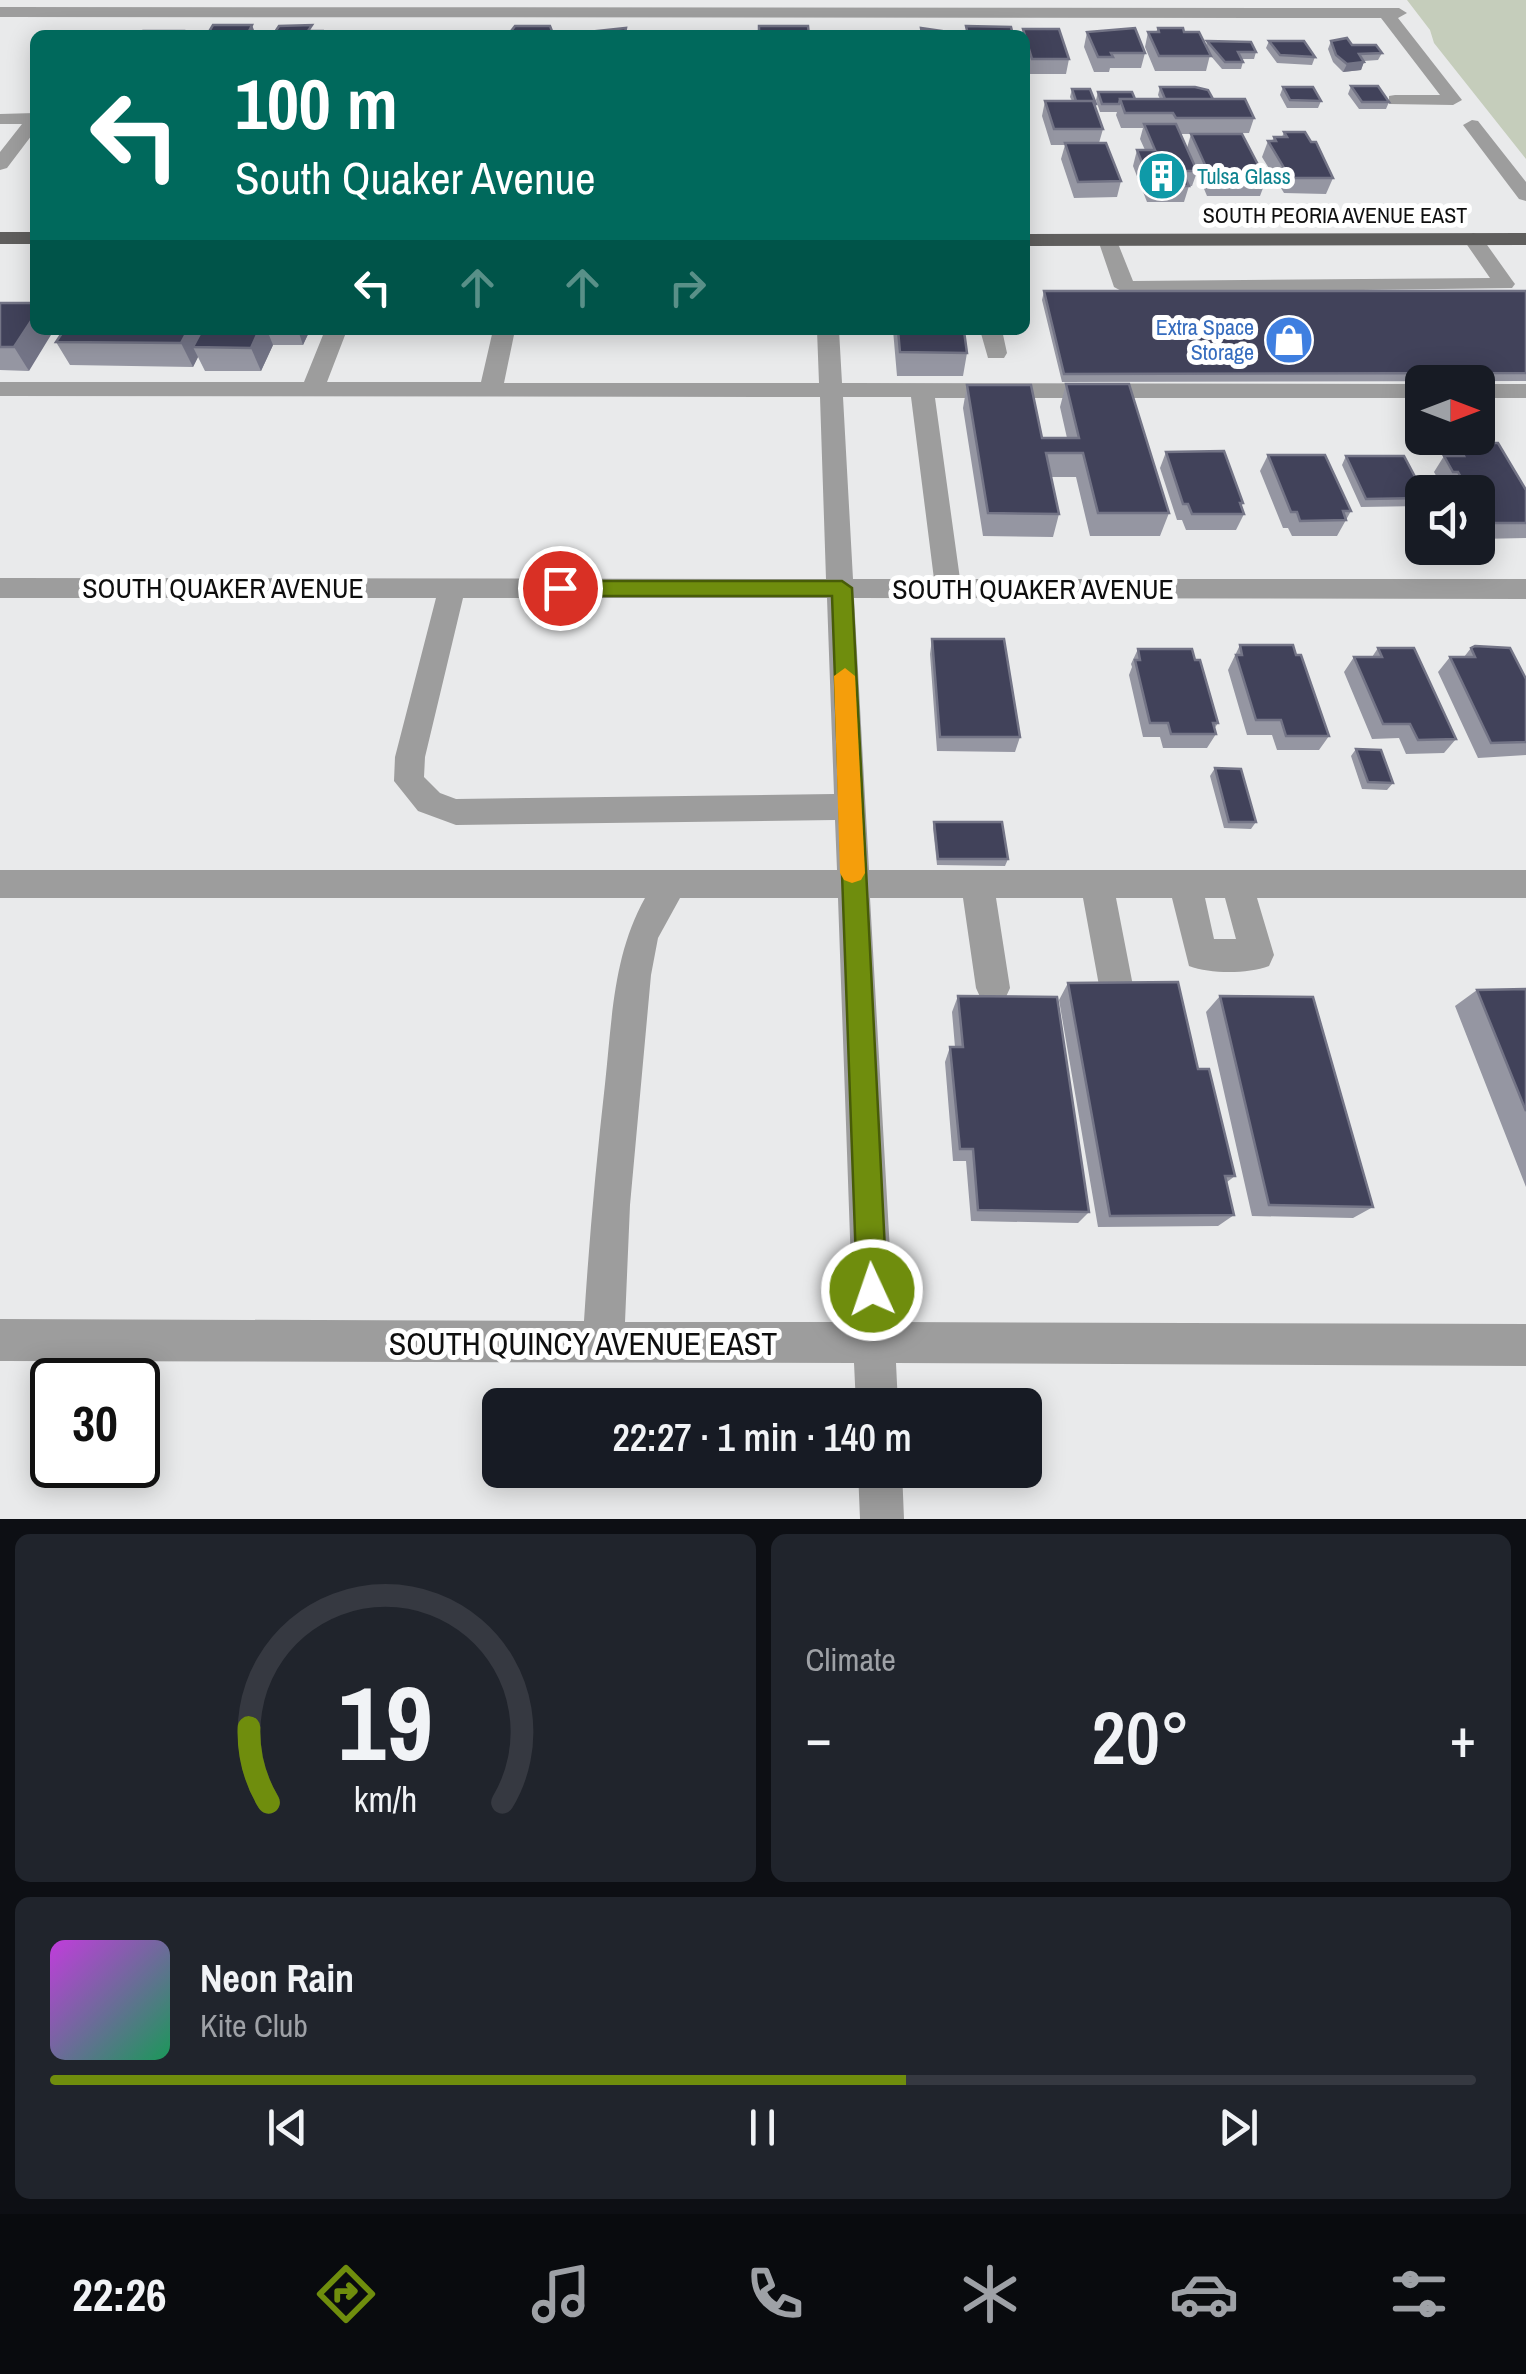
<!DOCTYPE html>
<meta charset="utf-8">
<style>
:root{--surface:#171b24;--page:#20242c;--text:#f1f3f6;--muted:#9ea1a6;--line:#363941;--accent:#6f8d0d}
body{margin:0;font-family:"Archivo Narrow",sans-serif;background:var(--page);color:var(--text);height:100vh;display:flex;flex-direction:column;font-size:38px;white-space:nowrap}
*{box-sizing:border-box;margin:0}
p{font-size:32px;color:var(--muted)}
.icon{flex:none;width:55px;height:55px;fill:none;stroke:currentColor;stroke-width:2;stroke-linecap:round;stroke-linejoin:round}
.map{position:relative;height:1519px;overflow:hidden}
.drawer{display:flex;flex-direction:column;gap:15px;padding:15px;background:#0d0f14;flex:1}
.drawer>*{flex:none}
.guide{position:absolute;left:30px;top:30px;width:1000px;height:305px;border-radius:15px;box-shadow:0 5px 25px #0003;background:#00695c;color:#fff;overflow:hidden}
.needle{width:65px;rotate:90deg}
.fabs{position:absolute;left:1405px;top:365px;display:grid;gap:20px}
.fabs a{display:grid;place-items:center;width:90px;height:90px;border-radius:15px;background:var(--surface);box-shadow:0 5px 25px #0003;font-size:50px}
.speed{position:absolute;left:30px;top:1358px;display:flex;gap:20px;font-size:50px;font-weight:700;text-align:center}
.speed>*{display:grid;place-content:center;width:130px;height:130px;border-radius:50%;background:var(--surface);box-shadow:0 5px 25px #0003;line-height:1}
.speed .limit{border:5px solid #111;border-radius:15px;background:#fff;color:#111}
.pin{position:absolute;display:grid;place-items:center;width:85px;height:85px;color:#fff;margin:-42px;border:5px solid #fff;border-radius:50%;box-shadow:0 2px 10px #0007}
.me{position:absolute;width:110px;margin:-55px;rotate:357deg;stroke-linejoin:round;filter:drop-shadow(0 0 8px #0008)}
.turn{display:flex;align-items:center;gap:35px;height:210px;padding:0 40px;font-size:45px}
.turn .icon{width:130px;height:130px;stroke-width:2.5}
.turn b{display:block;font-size:70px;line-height:85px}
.lanes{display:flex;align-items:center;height:95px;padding:0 40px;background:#0003;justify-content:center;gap:50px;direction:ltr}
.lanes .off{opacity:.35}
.big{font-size:75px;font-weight:600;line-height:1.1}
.drawer .card{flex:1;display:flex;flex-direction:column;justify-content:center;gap:15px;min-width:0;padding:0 35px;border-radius:15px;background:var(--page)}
.drawer .dial{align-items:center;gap:0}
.dial svg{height:260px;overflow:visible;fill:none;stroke:var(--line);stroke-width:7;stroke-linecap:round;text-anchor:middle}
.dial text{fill:var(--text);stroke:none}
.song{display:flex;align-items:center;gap:30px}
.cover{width:120px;height:120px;border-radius:15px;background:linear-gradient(135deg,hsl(290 70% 55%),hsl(150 70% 35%))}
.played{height:10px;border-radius:5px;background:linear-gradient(90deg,var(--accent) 60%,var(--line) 60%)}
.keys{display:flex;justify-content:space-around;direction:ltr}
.heat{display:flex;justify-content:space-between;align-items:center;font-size:55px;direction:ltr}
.drawer .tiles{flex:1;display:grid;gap:15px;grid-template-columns:1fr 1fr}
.card:last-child{grid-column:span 2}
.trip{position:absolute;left:482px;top:1388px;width:560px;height:100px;border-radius:15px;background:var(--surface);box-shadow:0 5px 25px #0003;font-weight:600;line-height:100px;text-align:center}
.tabs{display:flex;height:160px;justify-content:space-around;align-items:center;background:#090b0e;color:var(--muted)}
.tabs .icon{width:70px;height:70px}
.tabs .current{color:var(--accent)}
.tabs b{font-size:45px;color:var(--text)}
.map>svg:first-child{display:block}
.green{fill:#c5cdbb}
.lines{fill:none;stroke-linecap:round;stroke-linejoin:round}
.minor{fill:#9d9d9d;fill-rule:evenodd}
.major{fill:#5f5e5d;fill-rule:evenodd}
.wall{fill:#9596a2;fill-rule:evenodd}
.shaded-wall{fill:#737486}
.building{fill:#41425a;stroke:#737486;stroke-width:2.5}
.route{fill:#6f8d0d;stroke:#485c08;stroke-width:2.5}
.slow{fill:#f59e0b}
.labels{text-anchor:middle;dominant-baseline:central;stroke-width:10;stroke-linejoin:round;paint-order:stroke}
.far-culture-label{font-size:22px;fill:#0d838f;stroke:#fff;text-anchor:start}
.far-street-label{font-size:22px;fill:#0e0e0e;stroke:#fff}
.far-shop-label{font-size:22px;fill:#366cbe;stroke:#fff;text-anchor:end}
.street-label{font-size:28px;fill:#0e0e0e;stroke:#fff}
.near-street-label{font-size:32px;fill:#0e0e0e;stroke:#fff}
</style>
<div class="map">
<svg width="1526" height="1519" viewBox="0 0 1526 1519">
<rect width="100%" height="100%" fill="#e9eaeb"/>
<path class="green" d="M1407 0H1526V159L1434 43 1430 30Z"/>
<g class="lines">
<path class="minor" d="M0 7 1399 8 1407 13 1398 18 1462 100 1453 105 1389 104V96L1395 95H1440L1381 18 0 17Z
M35 113V131L7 168 0 170V152L22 124H0V114Z
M1472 120 1478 121 1526 182V201L1519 199 1463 125Z
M1473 233 1480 235 1512 280 1515 284 1512 288 1125 293 1114 287 1098 240 1108 234 1115 236 1133 281 1490 278 1463 239Z
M325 330H347L327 382H481L493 330H515L504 383H819L817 330H839L842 383 1422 384V398H935L960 579H1526V599L854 598 869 870H1526V898H1257L1274 955 1269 966C1247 974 1211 974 1189 966L1172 898H1116L1134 991 1129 1002 1117 1007 1105 1002 1100 991 1083 898H996L1010 988 1005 999 993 1004 981 999 976 988 963 898H870L894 1322 1526 1324V1366L896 1363 898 1405H856L854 1363 0 1361V1319L584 1321C589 1242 596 1163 605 1084 612 1020 613 955 645 898H0V870H837L835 820 456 825 418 811 394 781 395 757 436 598H0V578L826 579 820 397 0 396V382H304ZM843 397H911L934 579H853ZM463 598H827L834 794 456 799 440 793 424 777 425 757ZM680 898H838L853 1322H625L630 1205 651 975 658 938ZM1205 898H1225L1236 939H1214Z
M980 330H1002L1007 353 1004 358H988Z
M1478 384H1526V398H1478Z
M858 1470H902L904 1519H860Z"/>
<path class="major" d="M0 232H35V244H0Z
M1526 233V245L1025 246V234Z"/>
</g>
<path class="wall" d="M1158 28 1184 32 1206 46 1207 41 1256 52 1254 59H1242L1243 62 1241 69H1222L1210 55 1206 71H1155L1145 47 1148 32H1156Z
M1023 29 1069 59 1066 74H1030L1025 58V35H1022Z
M1087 32 1145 53 1141 68H1110L1109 72H1094L1084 47Z
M1269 41 1315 57 1312 65 1277 63 1266 48Z
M1331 41 1352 45 1382 53 1378 60 1364 61 1361 70 1343 72 1333 62 1328 49Z
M1351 86 1389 102 1386 109H1359L1348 94Z
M1160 87 1213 99 1254 118 1249 133 1191 134 1266 180 1260 196H1207L1197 172 1192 186H1189L1184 202H1147L1133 166 1137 150H1145L1140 139 1143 128H1121L1116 115 1117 112H1100L1096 100 1098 92 1135 99H1160L1158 95ZM1181 134H1191L1187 148Z
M1283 87 1321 101 1318 108H1287L1280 95Z
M1072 89 1096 104 1095 108 1103 129 1099 143 1121 181 1117 197 1074 198 1061 159 1065 145H1051L1042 116 1045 101H1072L1070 97Z
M1284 132 1333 178 1326 194 1284 193 1262 157 1268 141H1272L1274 137H1282Z
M1044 291H1526V381L1062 382 1042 300Z
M0 303 29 371 0 370Z
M64 330H310L303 345H273L261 371H205L198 357 193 367 70 365 56 342Z
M893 330H951L967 353 963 376H897Z
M1066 384 1169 513 1160 536H1090L1076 477H1051L1059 514 1053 537 983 536 963 408 967 385 1042 438H1067L1060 407Z
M1457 443 1526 490V538L1478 539V492H1450L1448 488H1443L1434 472 1444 456H1448Z
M1166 452 1243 503 1241 507 1244 514 1236 530H1186L1182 520H1177L1160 468Z
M1268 455 1351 511 1337 536H1292L1288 528H1283L1260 471Z
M1346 456 1423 492 1422 504 1421 506 1361 507 1342 465Z
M932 639 1020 737 1015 752 937 751 930 654Z
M1240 645 1329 736 1319 750H1277L1272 735H1247L1228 670Z
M1378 648 1456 739 1444 753 1406 754 1399 738 1372 739 1344 672 1354 657H1372Z
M1471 648 1526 679V755L1478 758 1438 672 1450 657H1464Z
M1138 649 1218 723 1214 729 1216 734 1207 748H1163L1160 737H1143L1129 675 1132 667 1131 664Z
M1356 749 1393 783 1387 790 1362 789 1351 756Z
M1215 768 1256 822 1251 829 1224 828 1210 776Z
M934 822 1008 859 1005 866 937 865 933 828Z
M1068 983 1198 1069 1235 1176 1227 1182 1234 1215 1218 1226 1098 1227 1059 1000Z
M1526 989V1187L1455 1006 1477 990Z
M958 996 1089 1212 1078 1223 971 1221 966 1161H953L945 1062 950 1047H955L952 1012Z
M1220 996 1373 1207 1353 1218 1252 1216 1206 1012Z"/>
<path class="shaded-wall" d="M252 25 256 35H247Z
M1364 62 1361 70 1343 72 1347 64Z
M35 315V330H54L29 371 14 347Z
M188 330H212L193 347 198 357 193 367 181 343Z
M259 330H267L273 345 261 371 251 348Z
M298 330H310L303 345Z"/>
<path class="building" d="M213 25H252L247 35H207Z
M312 25 308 31H322L320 35H273L279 26Z
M515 26H550L552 31 551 35H508Z
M759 26H808L809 35H759Z
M966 26 1011 27 1013 35H968Z
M626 28 625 33H638L637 35H578L579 33Z
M921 28 955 33 956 35H908L907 34H922Z
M1135 28 1145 53H1111L1113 57H1098L1087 32Z
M1158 28H1183L1184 32H1199L1211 56H1159L1148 32H1159Z
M1023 29H1059L1069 59H1032Z
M143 31H183L180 35H139Z
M334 32H385L384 35H332Z
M416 33H469L468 35H415Z
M728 33V35H662V34Z
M1347 38 1352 45H1376L1382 53 1359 54 1364 62 1347 64 1336 55 1331 41Z
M1207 41 1251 42 1256 52H1238L1243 62H1225Z
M1269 41H1304L1315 57 1280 55Z
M1351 86H1378L1389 102H1362Z
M1160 87H1195L1208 90 1213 99H1165Z
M1283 87H1313L1321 101 1290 100Z
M1072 89H1090L1096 104H1094L1093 101H1076Z
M1098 92H1132L1135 99H1120L1119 104H1102Z
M1120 99H1245L1254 118H1176L1173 113H1125Z
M1045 101H1093L1103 129H1054Z
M1144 124H1176L1197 171H1182L1189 186H1151L1137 150H1155Z
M1284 132H1305L1311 142H1316L1333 178H1290L1268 141H1276L1274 137H1287Z
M1191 134H1242L1266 180H1212Z
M1065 143H1106L1121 181 1078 182Z
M1044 291H1526V373L1064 374Z
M0 303H35V315L14 347H0Z
M64 330H188L181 343 56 342Z
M202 330H259L251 348 193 347Z
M898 330 964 331 967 353 900 352Z
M1066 384H1129L1169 513H1098L1083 453H1046L1059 514 988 513 967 385H1031L1042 438H1079Z
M1457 443H1498L1526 490V523H1486L1478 507V492H1469L1458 472H1453L1444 456H1464Z
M1224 451 1243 503H1240L1244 514H1192L1188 504H1183L1166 452Z
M1268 455H1325L1351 511H1343L1346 520 1300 521 1297 512H1291Z
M1346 456H1404L1423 492 1422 498 1366 499Z
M932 639H1004L1020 737H940Z
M1240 645H1293L1296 655H1301L1329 736H1286L1281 720H1256L1236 655H1242Z
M1475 646 1510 648 1526 679V742L1491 743 1450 657H1475L1471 648Z
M1378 648H1414L1456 739 1418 740 1410 724H1383L1354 657H1382Z
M1138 649H1192L1195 660H1200L1218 723H1213L1216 734H1171L1168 723H1150L1135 660H1140Z
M1356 749 1381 750 1393 783 1368 782Z
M1215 768 1241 769 1256 822H1229Z
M934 822H1002L1008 859H938Z
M1178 982 1198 1069H1209L1235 1176H1225L1234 1215 1110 1216 1068 983Z
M1526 989V1111L1477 990Z
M958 996 1057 997 1089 1212 978 1210 973 1149H960L950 1047H963Z
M1220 996 1313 997 1373 1207 1269 1205Z"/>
<path class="route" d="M560 581H842L852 588 887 1290 883 1300 872 1305 861 1300 857 1290 832 596H560L550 588Z"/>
<path class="slow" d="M845 668 855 676 865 873 861 880 852 883 844 880 840 873 834 676Z"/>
<defs>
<g id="building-disc" transform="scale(2.5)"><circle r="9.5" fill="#0f9aa8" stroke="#fff"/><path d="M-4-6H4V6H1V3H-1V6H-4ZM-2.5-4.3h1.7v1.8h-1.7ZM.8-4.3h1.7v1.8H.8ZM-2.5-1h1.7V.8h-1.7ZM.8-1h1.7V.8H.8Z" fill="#fff"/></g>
<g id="shop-disc" transform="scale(2.5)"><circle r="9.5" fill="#3f7fe0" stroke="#fff"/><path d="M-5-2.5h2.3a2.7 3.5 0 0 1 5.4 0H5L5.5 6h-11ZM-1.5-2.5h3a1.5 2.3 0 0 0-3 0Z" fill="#fff"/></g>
</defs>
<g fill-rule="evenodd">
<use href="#building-disc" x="1162" y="176"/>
<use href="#shop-disc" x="1289" y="340"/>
</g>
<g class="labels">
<g class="far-culture-label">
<text x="1197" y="176">Tulsa Glass</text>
</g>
<g class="far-street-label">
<text x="1335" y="215">SOUTH PEORIA AVENUE EAST</text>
</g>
<g class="far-shop-label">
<text x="1254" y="327">Extra Space<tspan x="1254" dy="25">Storage</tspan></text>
</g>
<g class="street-label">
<text x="223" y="588">SOUTH QUAKER AVENUE</text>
<text x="1033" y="589">SOUTH QUAKER AVENUE</text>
</g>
<g class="near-street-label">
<text x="583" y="1343">SOUTH QUINCY AVENUE EAST</text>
</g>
</g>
</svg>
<div class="fabs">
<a><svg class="needle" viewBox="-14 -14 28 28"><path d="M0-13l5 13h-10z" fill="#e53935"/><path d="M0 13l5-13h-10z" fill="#9ea1a6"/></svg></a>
<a><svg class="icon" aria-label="sound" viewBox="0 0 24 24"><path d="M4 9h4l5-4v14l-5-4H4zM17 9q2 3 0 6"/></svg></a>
</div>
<div class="speed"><div class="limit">30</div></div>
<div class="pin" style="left:560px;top:588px;background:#d93025"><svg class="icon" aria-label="arrive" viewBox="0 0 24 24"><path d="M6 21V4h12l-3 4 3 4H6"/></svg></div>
<svg class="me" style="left:872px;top:1290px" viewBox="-20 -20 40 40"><circle r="17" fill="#6f8d0d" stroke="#fff" stroke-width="3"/><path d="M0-11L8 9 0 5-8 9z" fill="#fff"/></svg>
<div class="trip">22:27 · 1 min · 140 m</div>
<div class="guide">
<div class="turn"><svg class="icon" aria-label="left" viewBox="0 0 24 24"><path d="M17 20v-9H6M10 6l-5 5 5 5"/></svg><div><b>100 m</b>South Quaker Avenue</div></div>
<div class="lanes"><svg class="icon" aria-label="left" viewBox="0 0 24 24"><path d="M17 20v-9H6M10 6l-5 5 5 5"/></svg><svg class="icon off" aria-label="ahead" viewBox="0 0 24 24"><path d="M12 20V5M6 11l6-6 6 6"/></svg><svg class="icon off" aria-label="ahead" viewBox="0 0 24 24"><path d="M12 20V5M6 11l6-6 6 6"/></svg><svg class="icon off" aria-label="right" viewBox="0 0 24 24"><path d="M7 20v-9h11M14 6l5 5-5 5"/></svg></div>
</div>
</div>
<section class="drawer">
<div class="tiles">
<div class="card dial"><svg viewBox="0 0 100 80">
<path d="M14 69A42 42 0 1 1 86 69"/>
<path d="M14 69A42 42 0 0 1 8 46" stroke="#6f8d0d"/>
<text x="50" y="56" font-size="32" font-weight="700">19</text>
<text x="50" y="72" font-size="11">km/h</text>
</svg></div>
<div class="card"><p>Climate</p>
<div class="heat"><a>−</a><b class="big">20°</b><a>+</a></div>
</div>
<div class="card">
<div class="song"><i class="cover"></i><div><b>Neon Rain</b><p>Kite Club</p></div></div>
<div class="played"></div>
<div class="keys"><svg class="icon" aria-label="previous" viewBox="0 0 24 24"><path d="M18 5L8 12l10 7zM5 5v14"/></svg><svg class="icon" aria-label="pause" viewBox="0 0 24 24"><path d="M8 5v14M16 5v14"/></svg><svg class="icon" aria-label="next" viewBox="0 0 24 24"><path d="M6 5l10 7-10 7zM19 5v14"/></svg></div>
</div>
</div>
</section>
<nav class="tabs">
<b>22:26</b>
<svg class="icon current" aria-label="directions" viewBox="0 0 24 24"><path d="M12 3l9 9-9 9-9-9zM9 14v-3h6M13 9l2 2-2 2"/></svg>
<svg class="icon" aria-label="music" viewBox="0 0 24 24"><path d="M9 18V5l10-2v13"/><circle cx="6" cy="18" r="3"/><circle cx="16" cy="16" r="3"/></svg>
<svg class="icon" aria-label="phone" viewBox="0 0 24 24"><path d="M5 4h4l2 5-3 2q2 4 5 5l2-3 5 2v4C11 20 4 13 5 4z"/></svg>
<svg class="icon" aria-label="climate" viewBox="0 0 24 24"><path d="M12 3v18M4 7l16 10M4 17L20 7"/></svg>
<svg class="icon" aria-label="car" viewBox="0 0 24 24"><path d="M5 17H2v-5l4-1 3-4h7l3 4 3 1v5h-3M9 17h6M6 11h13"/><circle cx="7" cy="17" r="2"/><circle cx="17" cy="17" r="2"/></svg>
<svg class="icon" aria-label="filters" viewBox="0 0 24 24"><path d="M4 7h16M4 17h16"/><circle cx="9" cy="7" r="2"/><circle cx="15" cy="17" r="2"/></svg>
</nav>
